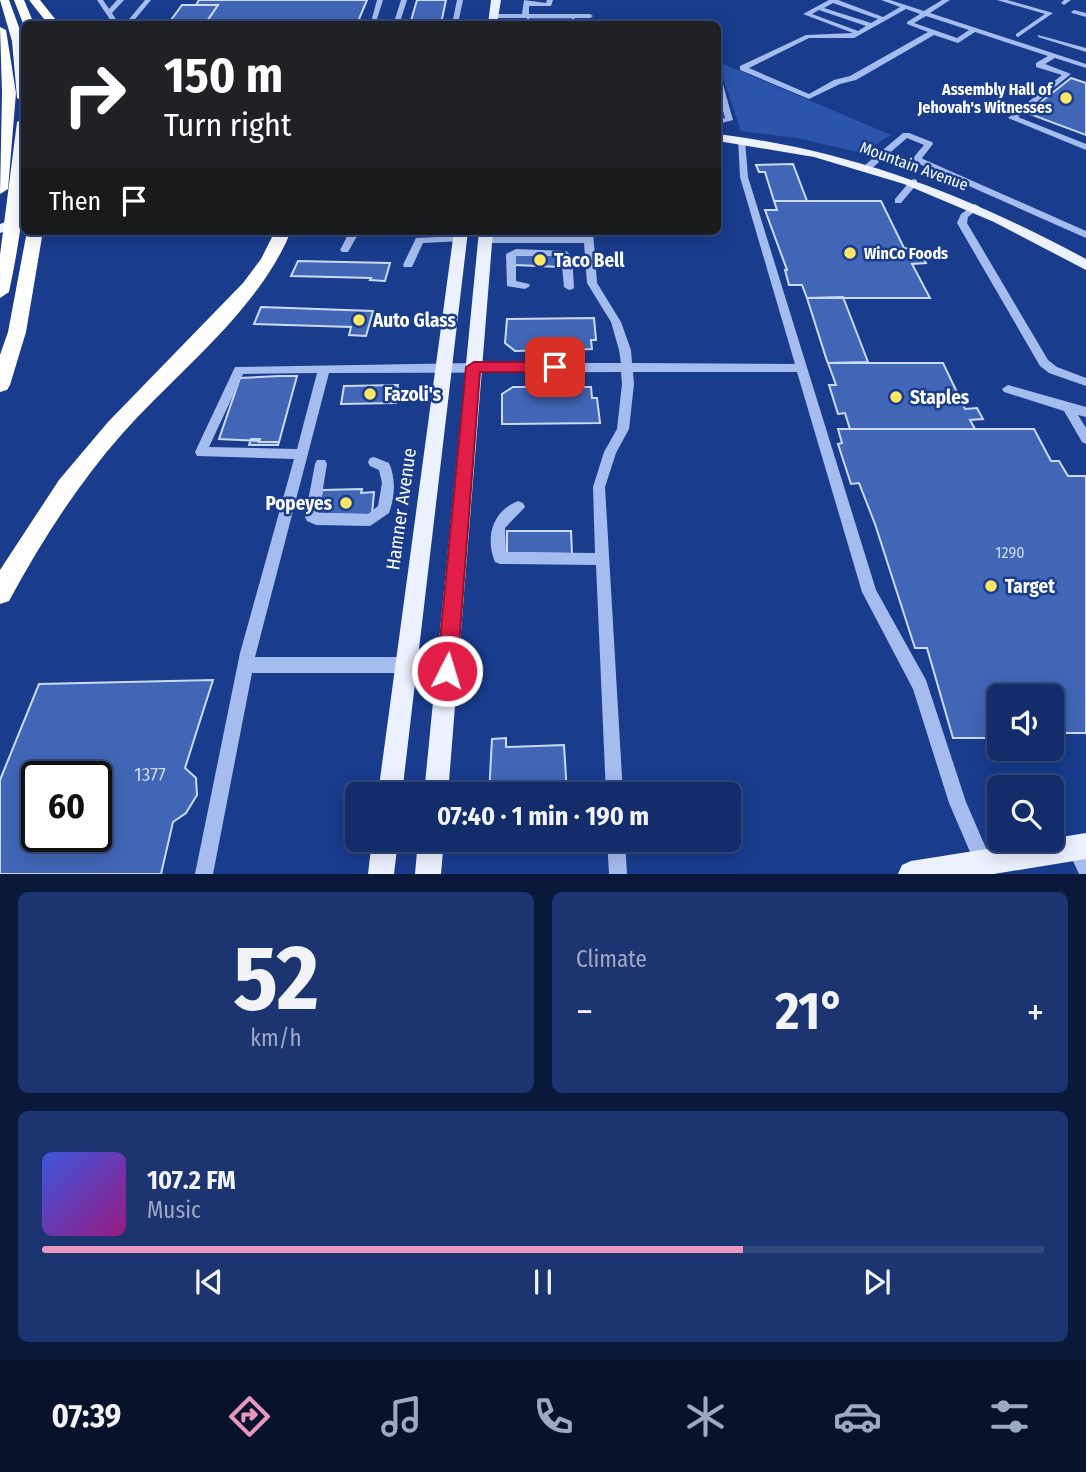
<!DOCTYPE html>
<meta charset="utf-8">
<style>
:root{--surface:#132d6a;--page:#1c3570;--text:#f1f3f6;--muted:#9da8c1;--line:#32497e;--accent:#e797bd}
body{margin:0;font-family:"Fira Sans Condensed",sans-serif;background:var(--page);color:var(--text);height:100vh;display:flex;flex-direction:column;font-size:26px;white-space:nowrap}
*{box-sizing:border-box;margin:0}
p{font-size:23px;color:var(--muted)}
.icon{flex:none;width:38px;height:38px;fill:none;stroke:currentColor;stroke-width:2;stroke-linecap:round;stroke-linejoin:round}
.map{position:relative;height:874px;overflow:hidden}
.panel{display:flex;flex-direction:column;gap:18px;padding:18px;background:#0a193a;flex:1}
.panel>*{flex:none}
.top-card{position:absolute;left:21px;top:21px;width:700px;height:214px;border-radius:10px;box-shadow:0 4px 18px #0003,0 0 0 2px var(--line);background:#202124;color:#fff;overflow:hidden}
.fabs{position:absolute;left:987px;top:684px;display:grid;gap:14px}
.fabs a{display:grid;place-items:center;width:77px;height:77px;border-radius:10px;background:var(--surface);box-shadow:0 4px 18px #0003,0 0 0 2px var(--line);font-size:35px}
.speed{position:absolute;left:21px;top:761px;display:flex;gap:14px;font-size:35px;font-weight:700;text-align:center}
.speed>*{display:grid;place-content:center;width:91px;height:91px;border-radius:50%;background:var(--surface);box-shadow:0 4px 18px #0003,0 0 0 2px var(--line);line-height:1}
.speed .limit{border:4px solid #111;border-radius:10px;background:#fff;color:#111}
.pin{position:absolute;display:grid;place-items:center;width:60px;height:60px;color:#fff;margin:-30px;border-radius:14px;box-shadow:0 4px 10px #0006}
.me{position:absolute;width:77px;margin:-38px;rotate:5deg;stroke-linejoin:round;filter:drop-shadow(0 0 5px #0008)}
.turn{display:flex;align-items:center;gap:24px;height:147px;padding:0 28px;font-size:32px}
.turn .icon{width:91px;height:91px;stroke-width:2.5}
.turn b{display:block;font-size:49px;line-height:60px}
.then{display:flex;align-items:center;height:66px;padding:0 28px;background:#0003;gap:14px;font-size:26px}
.big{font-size:52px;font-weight:700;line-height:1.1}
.panel .widget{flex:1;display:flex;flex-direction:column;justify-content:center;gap:10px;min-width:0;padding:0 24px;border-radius:10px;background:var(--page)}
.panel .dial{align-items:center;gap:0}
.dial b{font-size:91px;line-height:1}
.song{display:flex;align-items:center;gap:21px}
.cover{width:84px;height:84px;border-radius:10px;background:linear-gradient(135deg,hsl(230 70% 55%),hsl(310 70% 35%))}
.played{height:7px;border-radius:4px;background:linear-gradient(90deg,var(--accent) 70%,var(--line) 70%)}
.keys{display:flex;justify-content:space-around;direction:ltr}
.heat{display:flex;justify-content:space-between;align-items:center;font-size:38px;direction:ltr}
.panel .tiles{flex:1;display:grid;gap:18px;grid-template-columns:1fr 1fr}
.widget:last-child{grid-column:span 2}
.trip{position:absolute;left:345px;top:782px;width:396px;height:70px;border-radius:10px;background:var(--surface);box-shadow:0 4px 18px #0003,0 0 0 2px var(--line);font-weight:700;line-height:70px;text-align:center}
.menu{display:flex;height:112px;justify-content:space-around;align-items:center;background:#08122a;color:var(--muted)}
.menu .icon{width:49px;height:49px}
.menu .on{color:var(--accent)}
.menu b{font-size:32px;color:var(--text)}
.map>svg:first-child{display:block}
.green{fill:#2b55ab}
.building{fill:#4166b6;stroke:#cbdafa;stroke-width:2;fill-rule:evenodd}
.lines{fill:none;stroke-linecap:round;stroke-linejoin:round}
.minor{fill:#a5bcee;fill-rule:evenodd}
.major{fill:#ecf1ff;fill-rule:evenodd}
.highway{fill:#fff;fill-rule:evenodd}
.route{fill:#e11d48;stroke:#92132f;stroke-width:2}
.poi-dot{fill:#ffe662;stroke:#193c8d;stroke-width:2.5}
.labels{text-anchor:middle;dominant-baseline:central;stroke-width:5;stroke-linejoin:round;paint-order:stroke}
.far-poi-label{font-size:16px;font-weight:bold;fill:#fff;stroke:#193c8d;text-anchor:end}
.far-street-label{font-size:16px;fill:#fff;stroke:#193c8d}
.number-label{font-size:16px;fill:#d0d9ed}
.poi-label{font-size:19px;font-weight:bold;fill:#fff;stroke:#193c8d;text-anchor:start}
.street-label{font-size:19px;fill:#fff;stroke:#193c8d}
.near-number-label{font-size:19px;fill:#d0d9ed}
</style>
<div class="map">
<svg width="1086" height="874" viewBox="0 0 1086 874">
<rect width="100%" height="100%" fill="#193c8d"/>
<path class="green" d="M721 63 891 135 862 153 797 138 741 131 723 78Z"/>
<path class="building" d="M199 0H367L357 24H205L218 5H196Z
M417 0H446L441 24H410Z
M182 5H218L208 20H171Z
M528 17H573L574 22H528Z
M1071 78 1086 83V135L1027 113Z
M793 164 807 201H774L765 172H759L756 165Z
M774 201H881L904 248 920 249 926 263 912 264 930 298H807L802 285H789L785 270H787L765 210H777Z
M515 254H558V256H564L565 264H560V267L515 265Z
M298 261 390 263 385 281 370 280 371 278 291 276Z
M843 297 868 362 828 363 827 361 807 298Z
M261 307 373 311 366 336 349 335 351 327 254 324Z
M594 318 596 340H591L592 349 515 351 505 343 507 319Z
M828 363H943L965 409 977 408 983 419 970 420 975 429H850L845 413 838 414 829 385H836Z
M280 376H297L279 442 219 439 240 378Z
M398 385 396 403 341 404 344 386Z
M513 387H591L592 398H597L600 423 502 424V394Z
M838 429H1034L1051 461H1059L1068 476H1086V733H1052V696H999V738H953L927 648H915L875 524 859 483 851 484 838 444 842 443Z
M251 439H260L259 442H279L278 445H249Z
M362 489 361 493 374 492 372 515 318 514 322 490Z
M507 531H571L572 554 507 553Z
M213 680 185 768 196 778 197 795 186 813 173 822 161 874H0V780L39 684ZM37 777H96V836H37Z
M506 738V747L564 745 567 794H489L492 739Z"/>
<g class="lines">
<path class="minor" d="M97 0H103L109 9 117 0H124L112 13 119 24H113Z
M145 0H151L131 24H125Z
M377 0H383L377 19H395L401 0H407L400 22H371Z
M457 0H463L458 24H452Z
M524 0 546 3 547 0H553L551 6H529V14H590L593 16 590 18H494L491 16 494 14H522Z
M829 0H838L883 17 900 7 881 0H890L924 11 942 0H950L930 13 1086 64V68L1055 58 1045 64 1071 74 1018 117 1086 144V150L1008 118 1062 75 1036 67V63L1048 56 975 32 958 43 934 35 856 80 840 84 809 99 740 70V66L806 35 853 33 803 14ZM833 3 878 19 871 23 824 8ZM906 9 920 14 907 22V24L928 32 850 76 834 80 809 94 749 68 809 38H854ZM819 10 866 26 858 31 812 14ZM926 16 969 30 957 38 914 23Z
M997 0H1007L1053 13 1018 37 1016 36V34L1045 14Z
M1064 0H1071L1064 5 1061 3Z
M1074 10 1086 13V17L1072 13 1071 12Z
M1038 35 1086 48V52L1038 37Z
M718 79 722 81 733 120 718 124V120L725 118 718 93Z
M903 133H909L932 142 933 144 922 158 923 159 1086 231V238L917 163 913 158 924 145 907 138 871 169H865V165Z
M738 138 745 140 748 177 876 590 926 680 966 802 992 862 989 868 983 871 977 868 949 803 913 689 862 592 797 372H633L634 384 629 429 616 453 605 487 623 794H606L596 565 500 564 495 562C485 538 492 511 518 501L523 503 525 507 505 528 506 552 595 553 593 487 604 452 617 429 622 384 621 372 329 373 255 657H406L411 660 414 665 411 670 406 673H252L213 874H195L240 653 294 459 197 456 195 452 235 367 474 363H621L619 350 611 322 587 283 584 243H485L480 240 485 237H584L583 231H593L597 283 621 322 631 350 632 363 795 364 740 177ZM317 373 297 449 209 447 243 374Z
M914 179 917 180V184L901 203H895V199L911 180Z
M975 204 980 207 968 217 967 223 1048 360 1057 367 1086 378V386L1049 373 1040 366 957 223 961 214Z
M350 231H360L348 252H342L340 250Z
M460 236 463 237V241L423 243 412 267H404L403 265 416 238Z
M516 249 566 251 572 256 574 287 573 289 569 290 564 287 561 256H516V281L529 284 530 286 525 289 507 286 506 254Z
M1008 385 1086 407V417L1078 415 1086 428V444L1082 442 1064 411 1004 392 1002 389Z
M374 457 389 463C396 479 395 497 389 513L370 526 316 525 307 521 305 517 315 464 317 460H325L327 464 319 513 368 514 378 506 382 483 379 470 370 466 368 462 370 458Z
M1076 839 1082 842 1086 849V874H1079L1067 848 1070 842Z
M607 840H625L627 874H609Z"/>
<path class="major" d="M491 0H501L497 24H488Z
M718 134C853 151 967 195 1086 259V270L994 222 904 184 814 157 718 141Z
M24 215V224L0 233V224Z
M454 231H468L402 794H378Z
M479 231H493L448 794H424Z
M1086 833V859L994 874H898L902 865 911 861Z
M372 840H398L394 874H368Z
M418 840H444L441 874H415Z"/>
<path class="highway" d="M0 0H9L24 41V102L17 98 12 41Z
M14 0H24L34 24 24 26Z
M29 0H40L59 24H48Z
M0 27 6 30 16 93 8 189 0 194 2 93Z
M24 118C30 176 21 235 9 292L0 298V255L17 122Z
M27 231H43L26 332 10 385 7 390 0 392V355L8 332Z
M275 231H291C259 310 178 371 122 434 77 485 41 542 9 601L0 604V570L59 480 108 422 243 283 261 259Z"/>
</g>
<path class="route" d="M474 362H555L563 367 555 372H480L457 671 454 678 447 681 440 678 437 671 466 367Z"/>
<g class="poi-dot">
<circle cx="1066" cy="98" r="7"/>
<circle cx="850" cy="253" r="7"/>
<circle cx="540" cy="260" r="7"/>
<circle cx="359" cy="320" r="7"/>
<circle cx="370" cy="394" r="7"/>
<circle cx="896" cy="397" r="7"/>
<circle cx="346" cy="503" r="7"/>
<circle cx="991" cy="586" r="7"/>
</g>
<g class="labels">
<g class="far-poi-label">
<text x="1052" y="89">Assembly Hall of<tspan x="1052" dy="18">Jehovah's Witnesses</tspan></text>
<text x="864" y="253" text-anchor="start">WinCo Foods</text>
</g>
<g class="far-street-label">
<text transform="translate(914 166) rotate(20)">Mountain Avenue</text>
</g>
<g class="number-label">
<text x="1010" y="552">1290</text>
</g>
<g class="poi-label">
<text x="554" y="260">Taco Bell</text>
<text x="373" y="320">Auto Glass</text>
<text x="384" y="394">Fazoli's</text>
<text x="910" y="397">Staples</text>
<text x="332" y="503" text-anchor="end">Popeyes</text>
<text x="1005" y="586">Target</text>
</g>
<g class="street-label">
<text transform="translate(401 509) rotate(-82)">Hamner Avenue</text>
</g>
<g class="near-number-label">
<text x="150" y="774">1377</text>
</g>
</g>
</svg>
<div class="fabs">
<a><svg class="icon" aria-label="sound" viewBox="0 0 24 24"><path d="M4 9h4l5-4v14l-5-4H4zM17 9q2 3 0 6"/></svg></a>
<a><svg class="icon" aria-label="search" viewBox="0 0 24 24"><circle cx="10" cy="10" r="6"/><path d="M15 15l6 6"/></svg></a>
</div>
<div class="speed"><div class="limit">60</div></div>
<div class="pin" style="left:555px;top:367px;background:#d93025"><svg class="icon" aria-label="arrive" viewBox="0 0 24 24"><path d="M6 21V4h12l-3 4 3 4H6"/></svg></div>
<svg class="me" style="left:447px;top:671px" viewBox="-20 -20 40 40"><circle r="17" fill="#e11d48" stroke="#fff" stroke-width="3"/><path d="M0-11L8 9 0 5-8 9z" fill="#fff"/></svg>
<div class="trip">07:40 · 1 min · 190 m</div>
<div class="top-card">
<div class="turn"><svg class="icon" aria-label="right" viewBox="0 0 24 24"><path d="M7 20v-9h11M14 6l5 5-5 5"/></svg><div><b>150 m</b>Turn right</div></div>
<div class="then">Then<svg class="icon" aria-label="arrive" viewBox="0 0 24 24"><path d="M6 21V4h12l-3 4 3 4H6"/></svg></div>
</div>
</div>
<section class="panel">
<div class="tiles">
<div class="widget dial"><b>52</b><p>km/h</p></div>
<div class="widget"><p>Climate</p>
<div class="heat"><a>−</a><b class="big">21°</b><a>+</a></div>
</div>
<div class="widget">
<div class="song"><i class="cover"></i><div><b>107.2 FM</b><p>Music</p></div></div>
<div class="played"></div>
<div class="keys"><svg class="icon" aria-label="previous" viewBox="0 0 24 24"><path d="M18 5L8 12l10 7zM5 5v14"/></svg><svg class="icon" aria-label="pause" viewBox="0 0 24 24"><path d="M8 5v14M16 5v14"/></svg><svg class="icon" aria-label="next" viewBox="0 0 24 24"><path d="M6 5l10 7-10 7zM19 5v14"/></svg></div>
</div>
</div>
</section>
<nav class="menu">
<b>07:39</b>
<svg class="icon on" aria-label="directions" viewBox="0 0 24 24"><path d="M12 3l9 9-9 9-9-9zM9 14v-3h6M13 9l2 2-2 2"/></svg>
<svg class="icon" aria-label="music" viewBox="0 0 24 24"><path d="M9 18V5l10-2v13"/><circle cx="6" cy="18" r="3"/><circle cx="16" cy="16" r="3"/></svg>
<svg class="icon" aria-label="phone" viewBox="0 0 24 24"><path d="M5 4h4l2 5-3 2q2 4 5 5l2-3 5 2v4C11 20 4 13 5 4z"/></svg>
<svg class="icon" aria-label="climate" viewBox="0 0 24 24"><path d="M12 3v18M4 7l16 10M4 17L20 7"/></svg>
<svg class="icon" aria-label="car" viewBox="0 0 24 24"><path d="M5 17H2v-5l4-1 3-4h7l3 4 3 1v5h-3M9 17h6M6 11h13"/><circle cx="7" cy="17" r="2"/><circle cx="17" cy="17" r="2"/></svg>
<svg class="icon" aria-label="filters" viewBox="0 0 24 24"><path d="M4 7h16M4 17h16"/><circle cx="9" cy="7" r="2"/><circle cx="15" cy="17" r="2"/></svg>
</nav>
